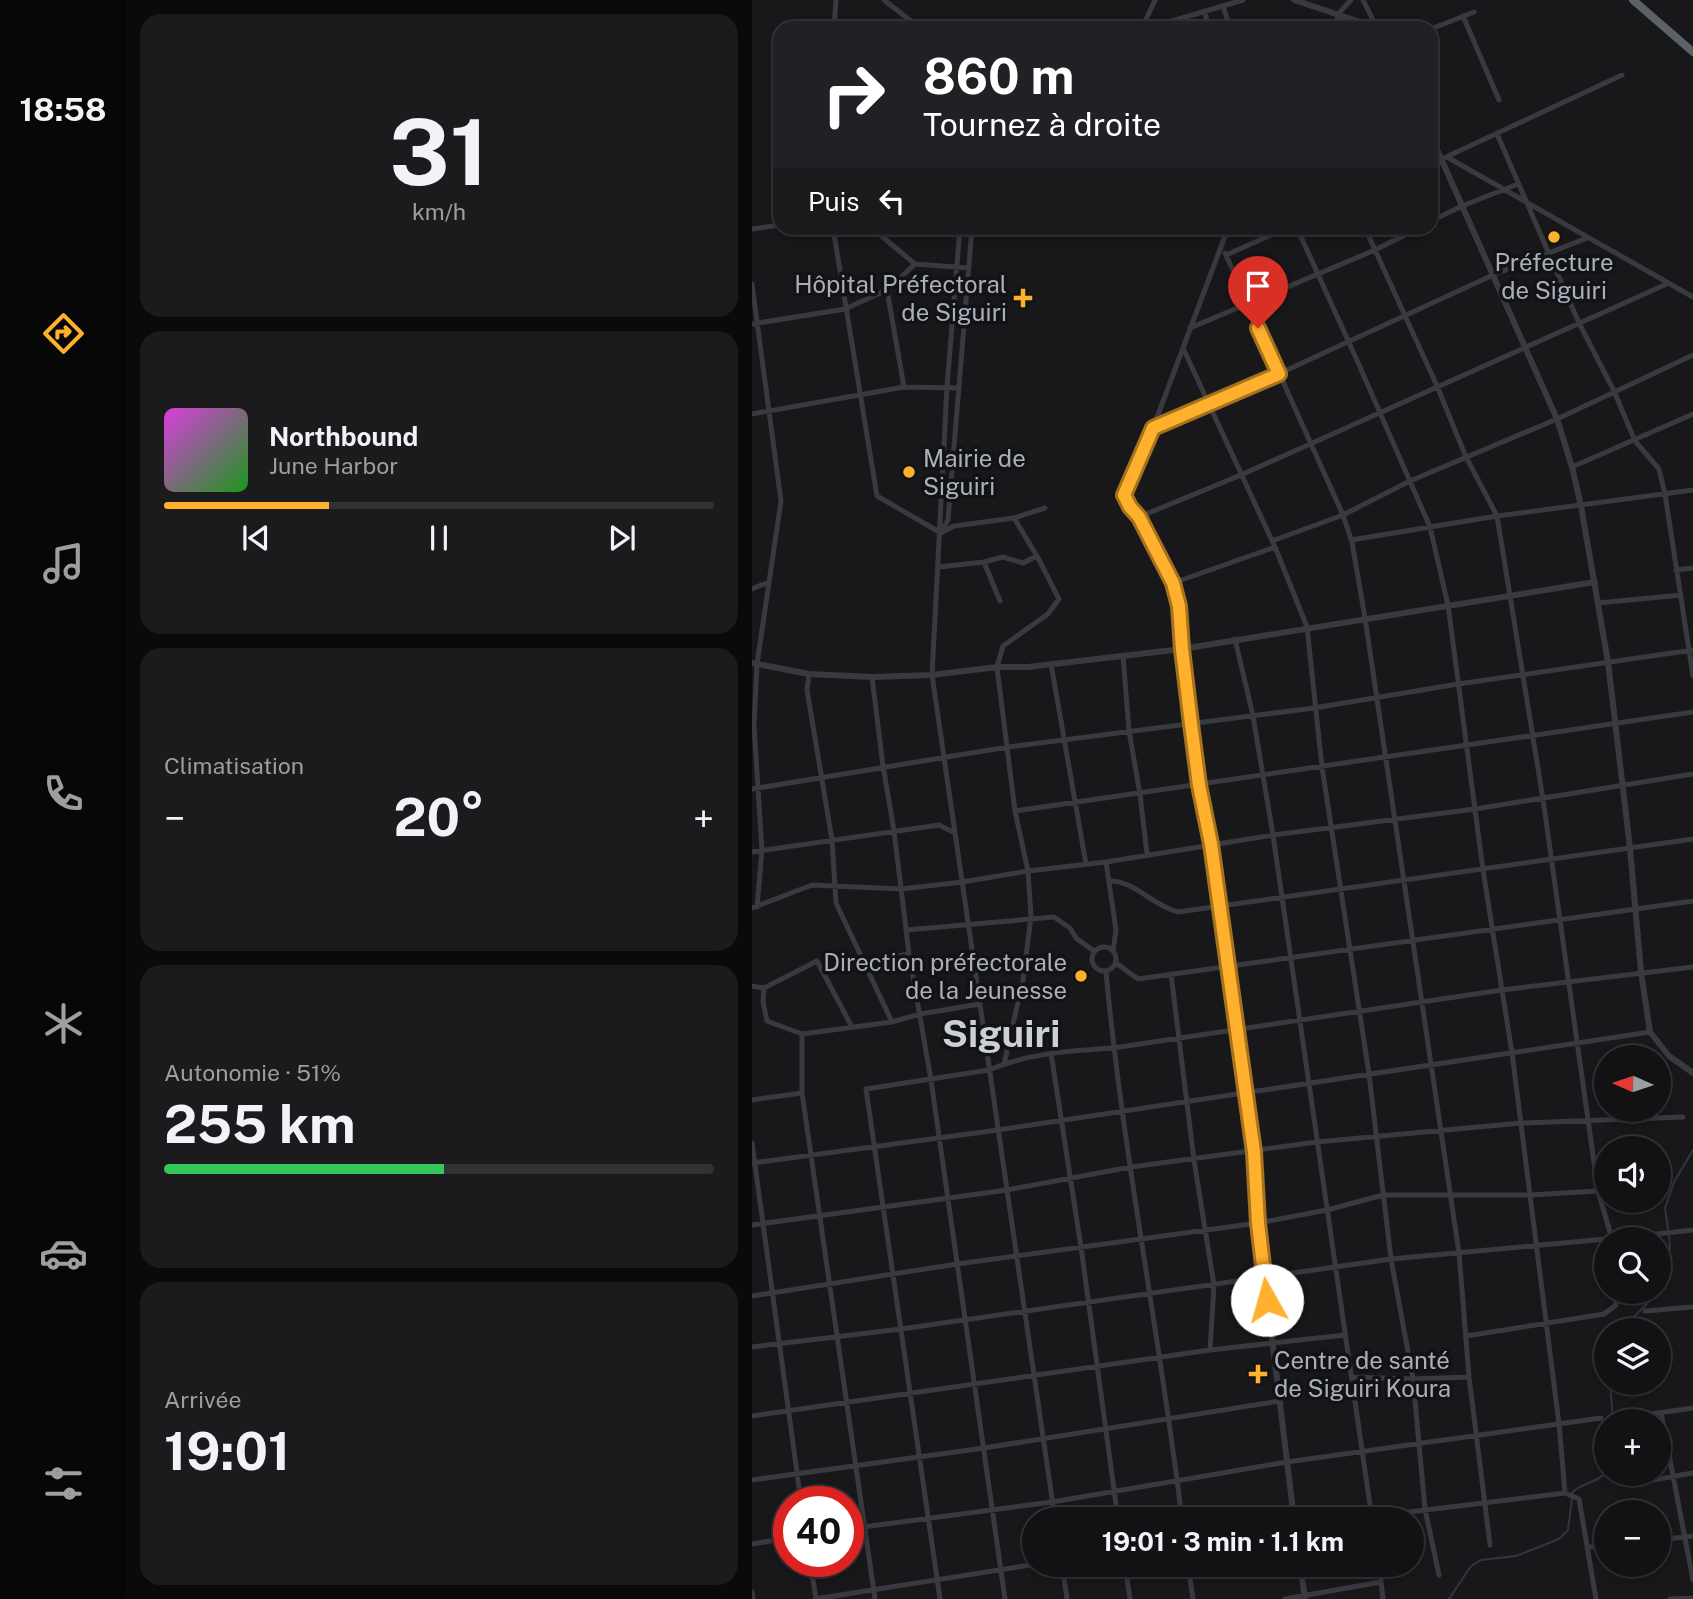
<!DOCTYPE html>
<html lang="fr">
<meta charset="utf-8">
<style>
:root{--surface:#121214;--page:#1b1b1d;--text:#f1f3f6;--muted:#9c9ea0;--line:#313234;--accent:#ffb02c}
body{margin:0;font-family:"Public Sans",sans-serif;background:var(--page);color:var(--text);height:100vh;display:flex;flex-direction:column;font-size:26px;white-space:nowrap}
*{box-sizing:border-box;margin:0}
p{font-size:23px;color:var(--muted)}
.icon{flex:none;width:38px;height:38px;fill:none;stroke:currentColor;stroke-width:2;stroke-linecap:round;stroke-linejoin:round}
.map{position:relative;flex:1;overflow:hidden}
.sheet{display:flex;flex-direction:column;gap:14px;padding:14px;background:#0a0a0b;width:626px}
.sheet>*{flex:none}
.hud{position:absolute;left:21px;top:21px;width:665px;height:214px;border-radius:21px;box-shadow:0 4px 10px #0003,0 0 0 2px var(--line);background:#202124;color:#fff;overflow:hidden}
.needle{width:46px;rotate:273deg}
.controls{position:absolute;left:842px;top:1045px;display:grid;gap:14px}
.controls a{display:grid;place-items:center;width:77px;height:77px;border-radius:50%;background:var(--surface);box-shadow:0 4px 10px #0003,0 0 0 2px var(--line);font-size:35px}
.speed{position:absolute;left:21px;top:1486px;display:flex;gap:14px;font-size:35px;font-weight:700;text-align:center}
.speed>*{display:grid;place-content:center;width:91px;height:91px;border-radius:50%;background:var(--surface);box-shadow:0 4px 10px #0003,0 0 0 2px var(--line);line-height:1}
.speed .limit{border:10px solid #d22;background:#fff;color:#111}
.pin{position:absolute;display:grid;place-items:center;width:60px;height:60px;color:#fff;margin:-72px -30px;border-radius:50% 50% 50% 0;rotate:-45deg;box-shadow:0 0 7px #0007}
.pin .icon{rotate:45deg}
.me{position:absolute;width:77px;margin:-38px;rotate:353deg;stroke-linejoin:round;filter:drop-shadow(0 0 5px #0008)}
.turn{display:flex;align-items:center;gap:24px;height:147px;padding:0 35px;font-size:32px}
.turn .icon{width:91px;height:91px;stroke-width:2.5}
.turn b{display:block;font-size:49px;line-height:60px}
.then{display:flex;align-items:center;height:66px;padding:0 35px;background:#0003;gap:14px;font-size:26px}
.big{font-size:52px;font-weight:700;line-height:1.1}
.sheet .tile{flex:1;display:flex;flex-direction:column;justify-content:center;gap:10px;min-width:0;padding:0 24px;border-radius:21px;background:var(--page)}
.sheet .dial{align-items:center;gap:0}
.dial b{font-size:91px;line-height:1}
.song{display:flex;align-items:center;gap:21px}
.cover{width:84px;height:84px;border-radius:10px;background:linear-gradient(135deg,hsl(300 70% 55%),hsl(120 70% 35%))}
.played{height:7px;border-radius:4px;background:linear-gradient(90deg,var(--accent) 30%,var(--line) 30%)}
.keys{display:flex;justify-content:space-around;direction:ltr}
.heat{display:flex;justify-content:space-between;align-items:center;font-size:38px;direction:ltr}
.charge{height:10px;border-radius:5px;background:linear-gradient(90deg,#34c759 51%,var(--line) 0)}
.trip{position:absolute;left:270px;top:1507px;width:402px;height:70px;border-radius:35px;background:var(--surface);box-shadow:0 4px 10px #0003,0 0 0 2px var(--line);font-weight:700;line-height:70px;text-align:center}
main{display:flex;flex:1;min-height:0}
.dock{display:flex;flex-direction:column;width:126px;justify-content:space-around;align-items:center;background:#070708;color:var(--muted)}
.dock .icon{width:49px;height:49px}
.dock .on{color:var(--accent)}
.dock b{font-size:32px;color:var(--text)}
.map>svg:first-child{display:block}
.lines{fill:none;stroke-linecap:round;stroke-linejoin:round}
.stream{stroke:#2d3840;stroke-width:2}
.minor{stroke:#393a40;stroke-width:5}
.tertiary{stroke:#393a40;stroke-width:6}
.trunk{stroke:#5c6068;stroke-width:8}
.route-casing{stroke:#a6721d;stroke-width:18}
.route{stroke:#ffb02c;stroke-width:12}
.poi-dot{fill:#ffb02c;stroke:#131316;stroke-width:2.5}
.labels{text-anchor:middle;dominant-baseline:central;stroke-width:7;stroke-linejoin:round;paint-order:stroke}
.poi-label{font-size:24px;fill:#a9b0bc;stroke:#131316;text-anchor:end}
.town-label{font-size:38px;font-weight:bold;fill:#cbcfd7;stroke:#131316}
</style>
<main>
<nav class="dock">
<b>18:58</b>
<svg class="icon on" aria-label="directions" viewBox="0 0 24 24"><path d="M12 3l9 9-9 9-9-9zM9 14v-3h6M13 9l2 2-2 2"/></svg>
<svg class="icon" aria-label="music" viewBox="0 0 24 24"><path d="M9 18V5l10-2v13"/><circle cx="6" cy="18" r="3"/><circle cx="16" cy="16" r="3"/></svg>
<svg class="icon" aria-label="phone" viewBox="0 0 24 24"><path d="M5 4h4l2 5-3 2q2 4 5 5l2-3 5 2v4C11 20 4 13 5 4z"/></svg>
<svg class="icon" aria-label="climate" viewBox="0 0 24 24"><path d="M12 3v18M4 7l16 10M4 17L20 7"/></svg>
<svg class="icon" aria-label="car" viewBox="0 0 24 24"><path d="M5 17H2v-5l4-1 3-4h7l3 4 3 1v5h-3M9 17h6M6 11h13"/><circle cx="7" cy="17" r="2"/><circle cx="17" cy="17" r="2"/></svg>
<svg class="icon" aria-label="filters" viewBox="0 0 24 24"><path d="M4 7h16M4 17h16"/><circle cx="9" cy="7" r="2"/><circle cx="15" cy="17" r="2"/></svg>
</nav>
<section class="sheet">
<div class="tile dial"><b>31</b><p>km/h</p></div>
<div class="tile">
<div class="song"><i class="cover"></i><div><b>Northbound</b><p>June Harbor</p></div></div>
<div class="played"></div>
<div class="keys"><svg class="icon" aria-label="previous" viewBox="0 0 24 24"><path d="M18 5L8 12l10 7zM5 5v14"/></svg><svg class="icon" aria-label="pause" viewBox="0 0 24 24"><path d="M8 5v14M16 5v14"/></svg><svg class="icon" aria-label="next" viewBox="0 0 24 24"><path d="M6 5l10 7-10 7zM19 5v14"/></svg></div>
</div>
<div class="tile"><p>Climatisation</p>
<div class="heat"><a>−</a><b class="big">20°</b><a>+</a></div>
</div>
<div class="tile"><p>Autonomie · 51%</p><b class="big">255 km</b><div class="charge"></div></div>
<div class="tile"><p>Arrivée</p><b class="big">19:01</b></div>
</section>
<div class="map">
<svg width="941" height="1599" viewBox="0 0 941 1599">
<rect width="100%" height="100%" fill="#18181b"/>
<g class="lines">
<path class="stream" d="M916 1229 913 1208 922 1182 941 1150
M906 1288 918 1248 917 1235
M875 1330 880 1319 906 1292
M858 1382 861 1421
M820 1493C829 1482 845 1484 854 1472
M697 1599 719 1566 729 1560 764 1556 807 1539 816 1530 820 1498"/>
<path class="minor" d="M132 0 168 28
M611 0 624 26
M471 6 478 28
M453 11 456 28
M711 16 747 100
M82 28 84 0
M390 28 403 0
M396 28 491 0
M584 28 586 14 599 0
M679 29 722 12
M745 134 827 323 862 391 883 441 907 469 913 494 941 676
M695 157 941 297
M679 164 870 75
M679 221 710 206 766 184
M81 228 125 496 189 533
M120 228 163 264
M208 228 195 387 180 675 303 1519
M545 228 604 358 678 527 696 605 731 870 760 1053 807 1424 813 1493
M613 228 685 386 714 457 745 516 791 799 846 1191 860 1239
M0 229 28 225
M473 253 474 255 535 228
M474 255 591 515 600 542 613 618 707 1253 717 1377 738 1545
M0 284 29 501 5 664 2 726 10 850 5 907
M135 290 152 387
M0 324 93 309 135 290 163 264 217 268
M438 328 623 250 667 228
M431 348 523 547 555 627 570 767 617 1074 639 1259 661 1379 673 1509 687 1575
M0 414 152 387 207 388
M401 428 457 403 489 391 741 275 835 238
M820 467 941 414
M387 517 489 475 917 283
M189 533 196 520 220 228
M189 533 202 526 262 518 293 508
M599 540 745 516 941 490
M520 541 591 515 658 481 805 419 941 355
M232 562 248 601
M187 567 232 562 251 557 271 563 285 556
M924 570 941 568
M421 583 523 547
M0 589 17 582
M846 603 929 595
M483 639 501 716 521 835 620 1519
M430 649 427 606 421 583 387 517 378 507 372 495 401 428 476 228
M371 656 377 731 388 794 395 854
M299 664 334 864
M57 674 55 690 80 840 84 903 140 1022
M120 677 131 766 142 831 157 954 179 1080 253 1599
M0 789 256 747 562 708 706 684 941 650
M263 811 941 712
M0 852 187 825 203 833
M354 862 364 930 361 951
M357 881C382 880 401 906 426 912L941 839
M0 908 60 885 149 889 210 882 276 871 354 862 521 835 723 809 941 774
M154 930 302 917 318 928 324 938 342 951
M340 959a12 12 0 1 1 24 0a12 12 0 1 1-24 0Z
M112 962 157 954
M364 963 386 979 941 901
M354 972C371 1155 408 1336 430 1519
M419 974 442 1160 462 1285 458 1350
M0 986 12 988 11 1002 15 1021 50 1034 140 1022 168 1014 228 1004
M12 988 65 961 100 1027
M50 1034V1093L123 1599
M299 1053 329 1247 366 1519
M252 1064 271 980 279 917 276 871 263 811 245 667 251 646 296 614 307 599 285 556 262 518
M0 1100 50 1093
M0 1143 49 1502
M0 1163 246 1130 898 1032
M0 1225 255 1190 379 1167 565 1142 769 1123 931 1117
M859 1239 941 1230
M0 1296 205 1264 506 1223 575 1210 631 1195H778L846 1191
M893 1311 941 1307
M714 1336 852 1314 864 1305 863 1292
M0 1347 149 1329 639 1259 854 1239
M600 1377 661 1379 717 1377
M909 1413 941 1580
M0 1416 458 1350 593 1335
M878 1417 941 1408
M0 1480 232 1448 528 1401
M889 1482 941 1473
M600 1519 813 1493 827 1499 844 1599
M96 1529 300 1502 535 1462 849 1418
M906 1540 941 1536
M0 1544 37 1538
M836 1547 854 1546
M58 1561 64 1599
M310 1564 315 1599
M373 1564 378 1599
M436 1564 441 1599
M627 1564 631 1599
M0 1592 1 1599
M63 1599 285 1564
M188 1599 114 1089 237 1070C276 1053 319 1051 361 1048L750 990 941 967
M533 1599 629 1582
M918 1599 941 1598"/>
<path class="tertiary" d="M542 0 626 28
M679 136 805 419 820 467 829 506 856 662 878 848 889 972 898 1032 917 1056 941 1073
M430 649 447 784 459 844 502 1152 506 1223 542 1519
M0 663 57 674 120 677 180 675 245 667H276L430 649 843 582
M548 1564 553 1599"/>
<path class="trunk" d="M881 0 941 52"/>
</g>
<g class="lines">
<g class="route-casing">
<path id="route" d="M506 328 527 374 401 428 372 495 378 507 387 517 421 583 427 606 430 649 439 724 447 785 459 844 502 1152 506 1223 515 1300"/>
</g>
<use href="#route" class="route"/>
</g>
<g class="poi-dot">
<circle cx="802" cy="237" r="7"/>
<path d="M267.5 287.5h7v7h7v7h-7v7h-7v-7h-7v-7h7z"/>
<circle cx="157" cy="472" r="7"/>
<circle cx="329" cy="976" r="7"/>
<path d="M502.5 1363.5h7v7h7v7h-7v7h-7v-7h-7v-7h7z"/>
</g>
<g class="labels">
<g class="poi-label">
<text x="802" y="262" text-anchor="middle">Préfecture<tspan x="802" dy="28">de Siguiri</tspan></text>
<text x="255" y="284">Hôpital Préfectoral<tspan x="255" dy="28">de Siguiri</tspan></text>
<text x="171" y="458" text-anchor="start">Mairie de<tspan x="171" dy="28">Siguiri</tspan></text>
<text x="315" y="962">Direction préfectorale<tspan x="315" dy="28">de la Jeunesse</tspan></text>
<text x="522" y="1360" text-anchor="start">Centre de santé<tspan x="522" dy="28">de Siguiri Koura</tspan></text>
</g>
<g class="town-label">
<text x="249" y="1033">Siguiri</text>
</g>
</g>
</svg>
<div class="controls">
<a><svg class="needle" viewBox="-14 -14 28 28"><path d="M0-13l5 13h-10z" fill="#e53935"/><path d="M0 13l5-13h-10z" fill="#9c9ea0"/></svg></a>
<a><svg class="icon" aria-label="sound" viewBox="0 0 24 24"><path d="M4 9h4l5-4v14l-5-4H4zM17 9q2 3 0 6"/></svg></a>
<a><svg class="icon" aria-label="search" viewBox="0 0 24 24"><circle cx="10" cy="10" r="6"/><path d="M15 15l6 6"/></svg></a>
<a><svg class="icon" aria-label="layers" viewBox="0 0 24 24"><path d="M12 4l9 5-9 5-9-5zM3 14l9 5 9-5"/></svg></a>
<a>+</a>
<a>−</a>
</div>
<div class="speed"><div class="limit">40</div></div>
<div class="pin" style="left:506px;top:328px;background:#d93025"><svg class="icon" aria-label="arrive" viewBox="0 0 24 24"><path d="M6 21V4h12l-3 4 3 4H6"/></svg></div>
<svg class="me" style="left:515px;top:1300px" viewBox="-20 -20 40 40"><circle r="19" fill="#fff"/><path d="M0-13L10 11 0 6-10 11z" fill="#ffb02c"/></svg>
<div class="trip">19:01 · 3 min · 1.1 km</div>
<div class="hud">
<div class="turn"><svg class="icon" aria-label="right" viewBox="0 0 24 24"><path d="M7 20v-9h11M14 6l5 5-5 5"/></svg><div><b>860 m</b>Tournez à droite</div></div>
<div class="then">Puis<svg class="icon" aria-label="left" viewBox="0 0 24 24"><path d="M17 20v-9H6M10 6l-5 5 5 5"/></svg></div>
</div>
</div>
</main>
